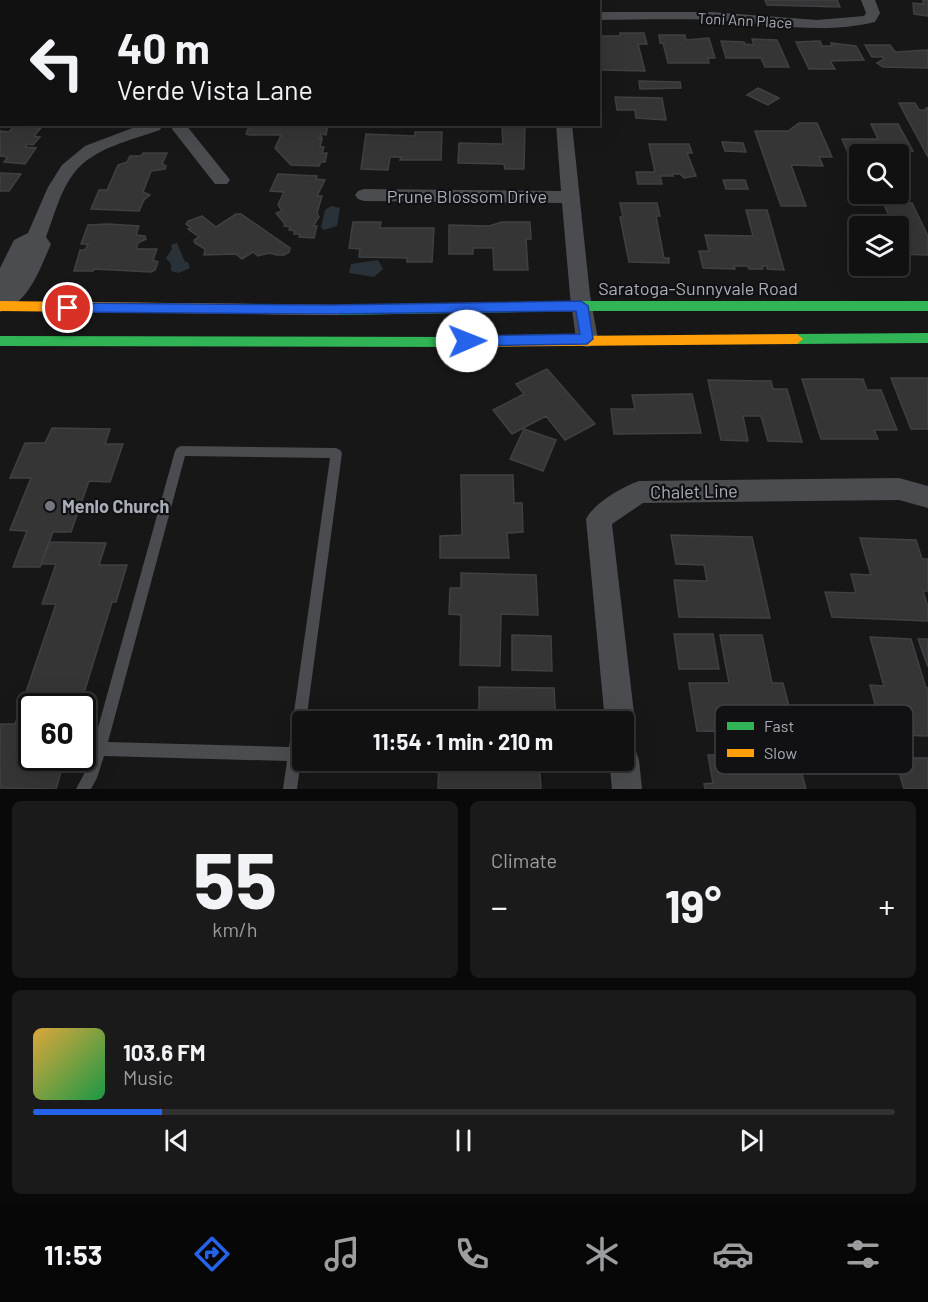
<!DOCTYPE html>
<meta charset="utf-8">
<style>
:root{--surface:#111;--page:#1a1a1a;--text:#f1f3f6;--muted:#9c9d9f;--line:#303131;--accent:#2563eb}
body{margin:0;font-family:Barlow,sans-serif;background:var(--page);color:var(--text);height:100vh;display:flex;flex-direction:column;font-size:22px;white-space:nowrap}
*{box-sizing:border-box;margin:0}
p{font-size:20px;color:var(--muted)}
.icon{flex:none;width:33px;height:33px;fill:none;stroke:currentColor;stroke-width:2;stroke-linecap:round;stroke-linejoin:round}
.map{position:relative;height:789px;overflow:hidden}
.details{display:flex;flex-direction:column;gap:12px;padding:12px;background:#090909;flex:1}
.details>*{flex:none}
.top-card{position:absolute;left:0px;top:0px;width:600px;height:126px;box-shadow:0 6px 24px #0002,0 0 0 2px var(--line);background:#111;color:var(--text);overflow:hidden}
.fabs{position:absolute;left:849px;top:144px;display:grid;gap:12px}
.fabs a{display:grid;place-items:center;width:60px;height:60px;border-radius:6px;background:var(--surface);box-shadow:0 6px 24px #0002,0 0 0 2px var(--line);font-size:30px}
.speed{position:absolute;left:18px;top:693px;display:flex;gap:12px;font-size:30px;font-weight:700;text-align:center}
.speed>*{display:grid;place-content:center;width:78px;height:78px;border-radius:50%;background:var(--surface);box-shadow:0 6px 24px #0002,0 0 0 2px var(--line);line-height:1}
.speed .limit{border:3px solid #111;border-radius:9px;background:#fff;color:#111}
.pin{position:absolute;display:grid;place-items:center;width:51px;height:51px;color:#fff;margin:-26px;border:3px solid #fff;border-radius:50%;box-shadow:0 2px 6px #0007}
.me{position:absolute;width:66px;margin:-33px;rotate:89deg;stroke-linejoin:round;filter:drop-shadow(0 0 4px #0008)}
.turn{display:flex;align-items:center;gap:21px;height:126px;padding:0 18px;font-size:27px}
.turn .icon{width:78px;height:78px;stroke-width:2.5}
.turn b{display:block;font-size:42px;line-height:51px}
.big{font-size:45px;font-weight:700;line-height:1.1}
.details .tile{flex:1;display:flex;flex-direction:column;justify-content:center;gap:9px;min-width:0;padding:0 21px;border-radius:9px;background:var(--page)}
.details .dial{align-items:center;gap:0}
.dial b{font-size:78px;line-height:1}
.song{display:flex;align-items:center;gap:18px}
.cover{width:72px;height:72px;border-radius:9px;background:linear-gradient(135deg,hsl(40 70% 55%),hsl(140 70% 35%))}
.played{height:6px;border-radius:3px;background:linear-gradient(90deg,var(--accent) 15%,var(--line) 15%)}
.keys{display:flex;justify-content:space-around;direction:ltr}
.heat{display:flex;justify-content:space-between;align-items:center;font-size:33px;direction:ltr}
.details .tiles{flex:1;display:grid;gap:12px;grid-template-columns:1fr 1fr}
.tile:last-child{grid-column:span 2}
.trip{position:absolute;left:292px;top:711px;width:342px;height:60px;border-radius:6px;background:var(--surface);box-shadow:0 6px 24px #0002,0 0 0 2px var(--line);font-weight:700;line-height:60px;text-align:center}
.tabs{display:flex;height:96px;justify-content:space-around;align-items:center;background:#070707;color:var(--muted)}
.tabs .icon{width:42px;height:42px}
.tabs .on{color:var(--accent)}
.tabs b{font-size:27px;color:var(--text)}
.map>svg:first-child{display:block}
.water{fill:#2a3239}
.building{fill:#353536;stroke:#3f4043;stroke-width:1.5}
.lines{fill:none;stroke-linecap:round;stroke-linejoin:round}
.lane{fill:#4b4c50;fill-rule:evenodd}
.street{fill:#4b4c50;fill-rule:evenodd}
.fast{fill:#30b455;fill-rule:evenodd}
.slow{fill:#ff9f0a;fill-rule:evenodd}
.route{fill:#2563eb;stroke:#184099;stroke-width:1.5}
.poi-dot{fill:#757880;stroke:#111113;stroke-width:2}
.labels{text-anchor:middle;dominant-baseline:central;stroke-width:4.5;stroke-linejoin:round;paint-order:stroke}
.far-street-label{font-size:15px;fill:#a8adb8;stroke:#111113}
.street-label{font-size:18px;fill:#a8adb8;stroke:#111113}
.poi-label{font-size:18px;font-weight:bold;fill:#a8adb8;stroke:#111113;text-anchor:start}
.key{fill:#111113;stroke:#3e4045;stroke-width:1.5}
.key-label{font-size:16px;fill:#a8adb8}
</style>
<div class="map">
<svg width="928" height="789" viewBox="0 0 928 789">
<rect width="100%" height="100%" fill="#171717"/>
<path class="water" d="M331 206 340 208 337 226 324 230 321 227 325 210Z
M177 243 185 262H188L190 268 179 273 171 271V264L166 258 172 249 171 245Z
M378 260 383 269 374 277 349 273 351 264Z"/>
<path class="building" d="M765 0H837L840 7 767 5Z
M923 0H928V16L914 14 913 3 923 4Z
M620 33H644L647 44H638L645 71 601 70 598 36H620Z
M659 35H685L686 40 709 38 715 58H708L709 63H668L663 43H660Z
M752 39 777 40 789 67H765L761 58H726L721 41 744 42 745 44 754 45Z
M820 41 822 46H832L831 43 856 46 864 60 830 61 835 69H809L796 42Z
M865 45H890L895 52 928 50V68L883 67 877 63 884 59 883 57H872Z
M639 81 680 82 681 88 640 89Z
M758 88 779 98 768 105 747 95Z
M615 97 662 98 666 120 636 118 635 110H617Z
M899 103H915L919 110H927L926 108H928V157Z
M799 123H817L832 157H819L823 166 791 165 806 206H781L755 131H788Z
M250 124 328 125 326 135 320 134 322 138 318 139H322L320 147H324L322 153H327L325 162H321L319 166 291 165 275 148 281 135H249L246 134Z
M871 124H898L913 151H890L891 154H860V157H850L842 139H878Z
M14 126 41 128 34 136 40 137 33 145 27 144 25 147 36 148 25 164 4 162 8 157 0 156V131L9 132Z
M502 126H525L524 169H505L504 164 458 163 459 143 503 144Z
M415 132H442L441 160H400L401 157H390L388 170 361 169 366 134 415 136Z
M722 142 743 143 746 152 725 151Z
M649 144H689L692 153H687L696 176 684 178 680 174H672L673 176H660L662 184H638L636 172H655Z
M143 153H167L162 164 166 166 165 169 151 171 143 192 150 195 144 200 139 211 91 209 99 190H107L118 165 127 162 130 156H141Z
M0 173 21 174 9 191H0Z
M278 174 317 176 316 179 325 180 317 196H322L317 213 319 217 313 226H317L314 238 299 237 300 234H294L295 231 289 230 290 227 284 226 285 224 276 213 282 211 278 205 284 192 270 191Z
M723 180H745L748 189H726Z
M883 202 912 203 928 236V255L898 254V226H888L884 216H889Z
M620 203H657L660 216H656L664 258H669V263L629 262 620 217H623Z
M746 210H767L784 270 767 269V266H762L763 269H749L748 266H734L735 269 703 268 699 251H709L705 235 753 236Z
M236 214H241L290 248 289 252 284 255H277L269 253 258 256 253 252 242 259 236 254 204 255 205 249 195 243 194 240 199 237 188 229 191 228 186 224 188 221 202 216 216 227Z
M353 222H381L380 228H434L432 262H407V258L359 257 360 249 349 248Z
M502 222H530L531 239H526L528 270H494L493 248H473V254H449V225L489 226Z
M108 224 139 226 136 235 145 236 146 239 138 243 136 249H157L153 260 158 262 155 270 151 272 94 269 93 271H74L80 250H85L88 244H81L88 225Z
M547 369 595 424 565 440 546 416 512 434 493 410 524 394 516 384Z
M891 378H928V429H911Z
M802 379H863L867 390H881L897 430H874L878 439H821Z
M708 380 771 381 773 389H787L802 442 768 441 761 416H743L748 441 721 440Z
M692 394 701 433 614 434 611 409H635L632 395Z
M52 428 110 429 105 444H123L110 482 89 481 71 532H53L40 567H13L27 531 10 530 31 478H10L25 443H45Z
M524 429 556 440 543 471 510 459Z
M461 475H513L514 503H522L523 532 507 533 509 558H440V536L462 535Z
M671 535 752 537 770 618 679 617 674 580 707 581 704 565 676 564Z
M860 538 916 540 922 559H928V591H923L928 607V621L832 617 825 592 856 593 851 574 871 575Z
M49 542 106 543 99 565H127L116 602H112L80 706H32V758H65L56 789 0 788V724H15L56 604H42L56 564H41Z
M461 573 536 575 538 615 501 614 500 666 460 665 461 615 449 614 450 588H461Z
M674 634H713L719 669H679Z
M512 635 551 636 552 671 512 670Z
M720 635H762L772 683H783L791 714 779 715 783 733 697 731 689 683H729Z
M870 637 911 639 926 688H928V736L897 735 893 717 878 716 870 685 884 686Z
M918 639H928V667Z
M479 687 554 688 556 722H479Z
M774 754 776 763H799L806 789H705L704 784 713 783 708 755Z
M895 758H928V789H904Z
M439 760H539L541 789H438Z"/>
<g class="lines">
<path class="lane" d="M181 446 336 448 340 450 342 453 306 722H303V745L297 789H283L287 761 104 756 97 778 91 789H76L84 774 92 749 175 451 177 448ZM185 456 330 458 289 747 108 742Z"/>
<path class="street" d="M134 0H148V2H134Z
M546 0H560V2H546Z
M861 0H875L880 13 875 22C826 34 778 25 728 21 685 18 642 20 598 20V12H712L817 20 864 16 866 13Z
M143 124 162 126 160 130C132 140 93 148 74 173 60 191 54 216 46 237L51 244C39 270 30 302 0 312V268L14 240 28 233 48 187 62 165 85 146Z
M182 124 186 125 227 176 230 180 227 184H215L172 129 174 125Z
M556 124H572L590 295 598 339 595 345 587 347 579 345 576 339 570 295 562 203 364 201 358 199 355 195 358 191 364 189 561 191Z
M899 478 928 486V508L899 500 643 503 612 524 635 722 630 732 624 735V722H605L586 519C594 503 622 487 639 481Z
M624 745 635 749 639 760 642 789H612L609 760H624Z"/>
<path class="fast" d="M581 301H928V311H581L337 315 331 310 337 305Z
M928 333V343L797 344 791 339 797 334Z
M0 336 466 337 472 342 466 347 0 346Z"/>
<path class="slow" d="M0 301 337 305 343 310 337 315 0 311Z
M797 334 803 339 797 344 466 347 460 342 466 337Z"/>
</g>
<path class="route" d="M581 301 588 306 593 339 587 344 467 346 461 341 467 336 580 334 576 311 330 314 68 312 62 308 68 303 330 305Z"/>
<circle class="poi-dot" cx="50" cy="506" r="6"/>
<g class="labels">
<g class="far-street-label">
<text transform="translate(745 20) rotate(3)">Toni Ann Place</text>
</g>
<g class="street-label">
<text x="467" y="196">Prune Blossom Drive</text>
<text x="698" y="288">Saratoga-Sunnyvale Road</text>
<text transform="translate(694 491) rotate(-1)">Chalet Line</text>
</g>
<g class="poi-label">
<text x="62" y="506">Menlo Church</text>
</g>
</g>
<rect x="715" y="705" width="198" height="69" rx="9" class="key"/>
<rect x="727" y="722" width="27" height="8" fill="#30b455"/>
<rect x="727" y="749" width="27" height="8" fill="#ff9f0a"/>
<g class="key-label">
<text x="764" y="732">Fast</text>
<text x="764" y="759">Slow</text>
</g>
</svg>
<div class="fabs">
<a><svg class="icon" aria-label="search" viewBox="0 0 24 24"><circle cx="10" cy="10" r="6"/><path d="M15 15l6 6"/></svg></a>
<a><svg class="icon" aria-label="layers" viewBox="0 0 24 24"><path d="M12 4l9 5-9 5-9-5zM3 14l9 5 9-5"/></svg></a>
</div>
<div class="speed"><div class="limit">60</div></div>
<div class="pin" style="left:68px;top:308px;background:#d93025"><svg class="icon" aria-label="arrive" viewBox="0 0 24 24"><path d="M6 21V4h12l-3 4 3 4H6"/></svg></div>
<svg class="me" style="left:467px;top:341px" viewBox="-20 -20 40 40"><circle r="19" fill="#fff"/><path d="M0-13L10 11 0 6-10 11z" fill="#2563eb"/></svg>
<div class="trip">11:54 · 1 min · 210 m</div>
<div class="top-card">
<div class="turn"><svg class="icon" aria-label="left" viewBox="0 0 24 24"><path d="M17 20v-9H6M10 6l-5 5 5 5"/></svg><div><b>40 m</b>Verde Vista Lane</div></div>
</div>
</div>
<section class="details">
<div class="tiles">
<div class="tile dial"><b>55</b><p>km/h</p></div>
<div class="tile"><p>Climate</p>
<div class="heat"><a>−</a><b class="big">19°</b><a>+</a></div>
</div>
<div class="tile">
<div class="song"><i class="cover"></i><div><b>103.6 FM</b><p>Music</p></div></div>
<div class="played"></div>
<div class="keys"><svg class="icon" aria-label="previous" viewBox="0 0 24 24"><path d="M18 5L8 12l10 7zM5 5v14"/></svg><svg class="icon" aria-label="pause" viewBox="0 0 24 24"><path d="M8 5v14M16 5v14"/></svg><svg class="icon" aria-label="next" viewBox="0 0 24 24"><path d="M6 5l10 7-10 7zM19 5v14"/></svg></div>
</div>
</div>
</section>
<nav class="tabs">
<b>11:53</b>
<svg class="icon on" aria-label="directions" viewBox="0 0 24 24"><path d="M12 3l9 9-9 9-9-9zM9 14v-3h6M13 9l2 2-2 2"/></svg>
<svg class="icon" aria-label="music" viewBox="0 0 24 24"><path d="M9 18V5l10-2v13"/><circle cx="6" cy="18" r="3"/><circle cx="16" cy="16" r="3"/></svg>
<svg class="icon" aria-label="phone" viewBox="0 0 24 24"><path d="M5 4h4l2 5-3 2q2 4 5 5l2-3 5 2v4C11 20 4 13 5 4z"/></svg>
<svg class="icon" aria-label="climate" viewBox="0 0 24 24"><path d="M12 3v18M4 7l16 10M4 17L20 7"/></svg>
<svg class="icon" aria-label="car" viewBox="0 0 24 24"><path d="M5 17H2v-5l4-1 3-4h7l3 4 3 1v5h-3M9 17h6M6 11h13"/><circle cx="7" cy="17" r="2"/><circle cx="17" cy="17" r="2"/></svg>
<svg class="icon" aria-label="filters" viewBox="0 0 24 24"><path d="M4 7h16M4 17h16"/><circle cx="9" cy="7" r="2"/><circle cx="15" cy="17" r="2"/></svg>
</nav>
